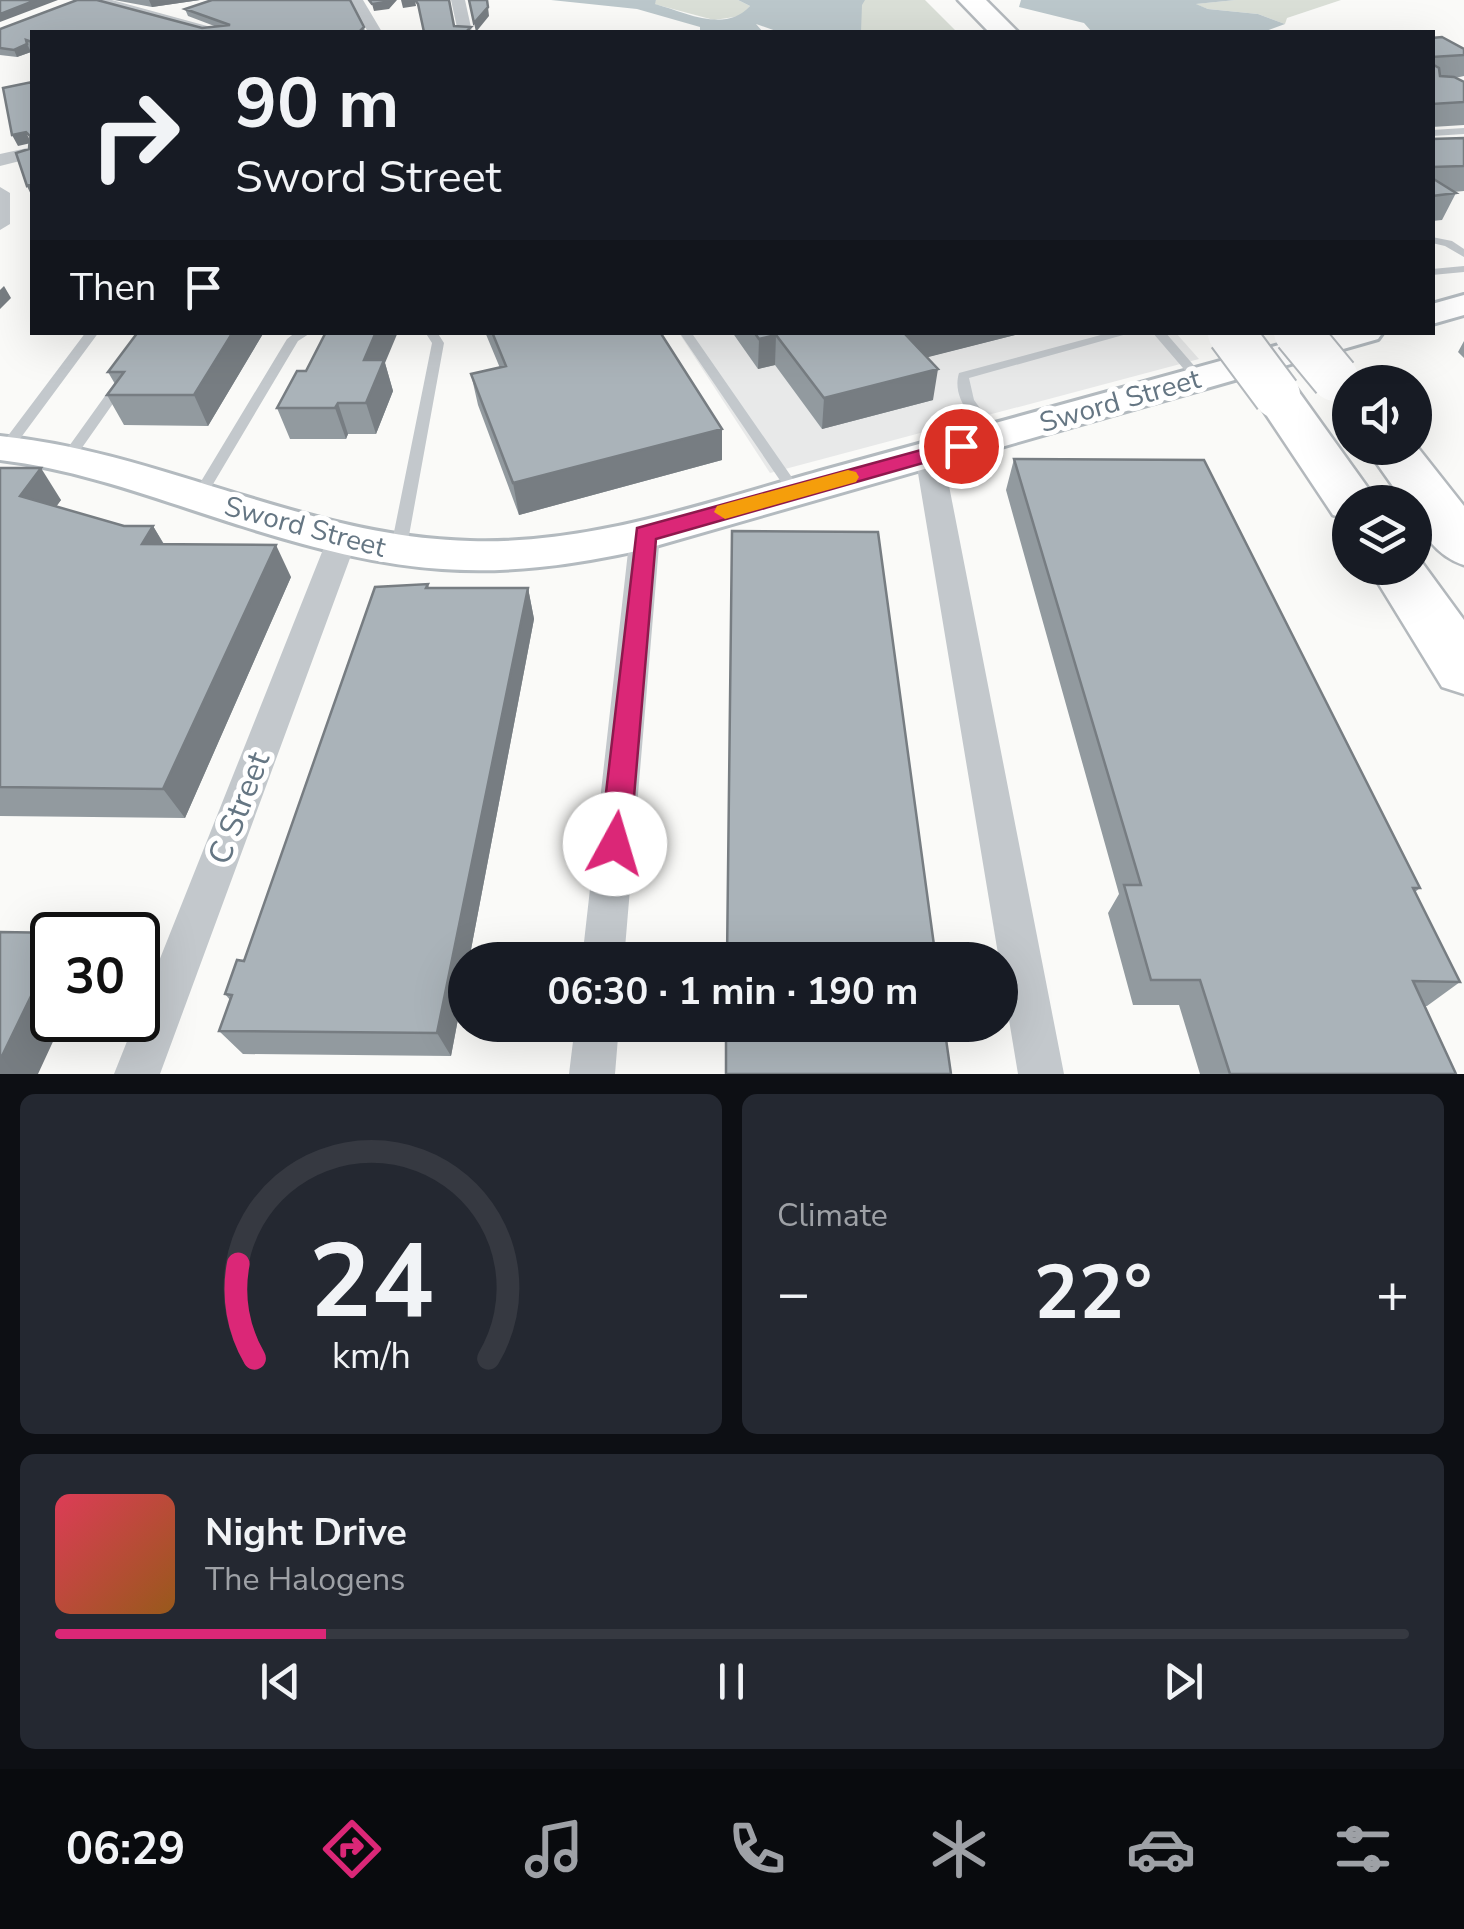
<!DOCTYPE html>
<meta charset="utf-8">
<style>
:root{--surface:#171b24;--page:#242831;--text:#f1f3f6;--muted:#9ea1a6;--line:#363941;--accent:#db2777}
body{margin:0;font-family:"Nunito Sans",sans-serif;background:var(--page);color:var(--text);height:100vh;display:flex;flex-direction:column;font-size:38px;white-space:nowrap}
*{box-sizing:border-box;margin:0}
p{font-size:32px;color:var(--muted)}
.icon{flex:none;width:55px;height:55px;fill:none;stroke:currentColor;stroke-width:2;stroke-linecap:round;stroke-linejoin:round}
.map{position:relative;height:1074px;overflow:hidden}
.drawer{display:flex;flex-direction:column;gap:20px;padding:20px;background:#0d0f14;flex:1}
.drawer>*{flex:none}
.guide{position:absolute;left:30px;top:30px;width:1405px;height:305px;border-radius:0px;box-shadow:0 10px 40px #0002;background:#171b24;color:var(--text);overflow:hidden}
.buttons{position:absolute;left:1332px;top:365px;display:grid;gap:20px}
.buttons a{display:grid;place-items:center;width:100px;height:100px;border-radius:50%;background:var(--surface);box-shadow:0 10px 40px #0002;font-size:50px}
.speed{position:absolute;left:30px;top:912px;display:flex;gap:20px;font-size:50px;font-weight:700;text-align:center}
.speed>*{display:grid;place-content:center;width:130px;height:130px;border-radius:50%;background:var(--surface);box-shadow:0 10px 40px #0002;line-height:1}
.speed .limit{border:5px solid #111;border-radius:15px;background:#fff;color:#111}
.pin{position:absolute;display:grid;place-items:center;width:85px;height:85px;color:#fff;margin:-42px;border:5px solid #fff;border-radius:50%;box-shadow:0 2px 10px #0007}
.me{position:absolute;width:110px;margin:-55px;rotate:6deg;stroke-linejoin:round;filter:drop-shadow(0 0 8px #0008)}
.turn{display:flex;align-items:center;gap:35px;height:210px;padding:0 40px;font-size:45px}
.turn .icon{width:130px;height:130px;stroke-width:2.5}
.turn b{display:block;font-size:70px;line-height:85px}
.then{display:flex;align-items:center;height:95px;padding:0 40px;background:#0003;gap:20px;font-size:38px}
.big{font-size:75px;font-weight:700;line-height:1.1}
.drawer .widget{flex:1;display:flex;flex-direction:column;justify-content:center;gap:15px;min-width:0;padding:0 35px;border-radius:15px;background:var(--page)}
.drawer .dial{align-items:center;gap:0}
.dial svg{height:260px;overflow:visible;fill:none;stroke:var(--line);stroke-width:7;stroke-linecap:round;text-anchor:middle}
.dial text{fill:var(--text);stroke:none}
.song{display:flex;align-items:center;gap:30px}
.cover{width:120px;height:120px;border-radius:15px;background:linear-gradient(135deg,hsl(350 70% 55%),hsl(30 70% 35%))}
.played{height:10px;border-radius:5px;background:linear-gradient(90deg,var(--accent) 20%,var(--line) 20%)}
.keys{display:flex;justify-content:space-around;direction:ltr}
.heat{display:flex;justify-content:space-between;align-items:center;font-size:55px;direction:ltr}
.drawer .tiles{flex:1;display:grid;gap:20px;grid-template-columns:1fr 1fr}
.widget:last-child{grid-column:span 2}
.trip{position:absolute;left:448px;top:942px;width:570px;height:100px;border-radius:50px;background:var(--surface);box-shadow:0 10px 40px #0002;font-weight:700;line-height:100px;text-align:center}
.tabs{display:flex;height:160px;justify-content:space-around;align-items:center;background:#090b0e;color:var(--muted)}
.tabs .icon{width:70px;height:70px}
.tabs .current{color:var(--accent)}
.tabs b{font-size:45px;color:var(--text)}
.map>svg:first-child{display:block}
.built{fill:#e8e9e9}
.green{fill:#dadfd7}
.water{fill:#bbc7cb}
.lines{fill:none;stroke-linecap:round;stroke-linejoin:round}
.secondary-casing{stroke:#b3babf;stroke-width:6}
.highway-casing{stroke:#b4b9bd;stroke-width:5}
.lane{fill:#c3c8cc;fill-rule:evenodd}
.street{fill:#c3c8cc;fill-rule:evenodd}
.secondary{fill:#fff;fill-rule:evenodd}
.highway{fill:#fff;fill-rule:evenodd}
.highway-bridge-casing{stroke:#b4b9bd;stroke-width:50;stroke-linecap:butt}
.highway-bridge{stroke:#fff;stroke-width:46}
.wall{fill:#929a9f}
.shaded-wall{fill:#777d82}
.building{fill:#aab3b9;stroke:#777d82;stroke-width:2.5}
.route{fill:#db2777;stroke:#8e194d;stroke-width:2.5}
.slow{fill:#f59e0b}
.labels{text-anchor:middle;dominant-baseline:central;stroke-width:10;stroke-linejoin:round;paint-order:stroke}
.street-label{font-size:28px;fill:#657683;stroke:#fff}
.near-street-label{font-size:32px;fill:#657683;stroke:#fff}
</style>
<div class="map">
<svg width="1464" height="1074" viewBox="0 0 1464 1074">
<rect width="100%" height="100%" fill="#fafaf8"/>
<path class="built" d="M679 333H1176L1199 359 770 473Z"/>
<path class="green" d="M656 0H738L750 6 741 16 714 20 654 4Z
M828 0H925L957 32H827Z
M1236 0H1341L1287 18 1285 24 1258 14 1208 9 1195 4Z"/>
<path class="water" d="M551 0H656L655 4C685 12 725 34 750 6L738 0H865L862 5 861 32H779L756 24 763 32H700V27L637 9Z
M1021 0H1236L1196 4 1208 9 1258 14 1285 24 1263 32H1092L1084 23 1019 7Z"/>
<g class="lines">
<g class="secondary-casing">
<path id="secondary" d="M1464 295V315L1432 324V304Z
M1326 332H1383L1378 339 645 549C488 585 394 574 242 526 162 501 84 470 0 460V436C161 452 306 537 470 541 590 545 709 502 824 470 991 424 1159 378 1326 332Z"/>
</g>
<g class="highway-casing">
<path id="highway" d="M958 0H986L1018 32H989Z
M1277 381 1294 385 1378 502H1350V520L1333 515 1253 395 1260 385Z
M1415 444 1464 506V565C1438 557 1415 530 1415 502H1404L1366 448Z
M1415 553 1464 620V694L1442 687 1369 568H1415Z"/>
</g>
<path class="lane" d="M1464 128V134L1432 136V130Z
M1432 237 1452 241 1464 249V257L1445 246 1432 243Z
M1464 266V272L1432 275V269Z
M86 332H99L11 451H1V445Z
M296 332H312L298 341 203 501H193L191 498 287 339Z
M425 332H437L444 343 406 552 398 557 390 552 432 343Z
M679 332H691L800 489 802 492 800 495H790Z
M1112 332H1134L969 378 974 400 1001 437 999 440H989C975 421 951 399 959 373Z
M1152 332H1165L1203 376V382H1195Z
M120 381 126 385 72 462H62L60 459 62 456 115 382Z"/>
<path class="street" d="M88 0H112L229 32H206Z
M349 0H363L382 32H368Z
M451 0H465L472 32H458Z
M32 147V158L0 166V154Z
M0 187 10 193V224L0 230Z
M929 446 939 449 943 455 1064 1074H1018L915 455 919 449Z
M645 523 656 527 660 534 624 960H582L630 534 634 527Z
M341 531 352 534 356 542 160 1074H114L326 542 330 534Z
M575 1025H619L615 1074H569Z"/>
<use href="#secondary" class="secondary"/>
<use href="#highway" class="highway"/>
<g class="highway-bridge-casing">
<path id="highway-bridge" d="M1297 332 1335 378
M1231 333 1277 395"/>
</g>
<use href="#highway-bridge" class="highway-bridge"/>
</g>
<path class="wall" d="M114 0H200L152 7Z
M185 9 364 27 365 32H32V49L30 48 31 52 17 57 0 55V29L202 28 217 27 188 16Z
M1432 38 1464 49V76L1455 78 1464 82V125L1432 127Z
M1464 138V191L1453 192 1456 193 1442 220 1432 221V139Z
M264 332 208 426 124 425 107 395 115 384 108 372Z
M485 332H660L722 460 519 515 478 405 471 374 500 368Z
M732 332H1027L927 357 933 400 822 429 775 365 758 369Z
M1464 341V358L1458 352Z
M385 363 393 391 376 434H348L346 439H290L277 408 306 371Z
M1014 459 1420 888 1415 892 1460 982 1427 1006H1425L1456 1074H1200L1179 1005H1133L1108 913 1119 894 1006 490Z
M0 468 61 500 56 506 124 526H153L164 544 291 577 185 818 0 816Z
M428 584 429 588H528L534 619 469 960H465V982L451 1056 243 1054 219 1031 230 1000 225 994 244 961Z"/>
<path class="shaded-wall" d="M36 0H58L0 22V14Z
M149 0H200L152 7Z
M389 0H397L389 9 374 11 372 4Z
M401 0H415L416 6 403 8Z
M488 7 489 16 476 32 474 23Z
M27 44 31 52 17 57 14 50Z
M26 132 31 143 18 146 12 135Z
M32 184V197L27 186Z
M4 286 11 298 0 309V290Z
M233 332H264L208 426 194 395Z
M376 332H398L385 363 393 391 376 434 366 403 364 360Z
M910 332H1027L901 364 905 334Z
M776 335 775 365 758 369 759 339Z
M938 369 933 400 822 429 824 398Z
M338 403 348 434 346 439 335 408Z
M722 429V460L519 515 513 483Z
M41 468 61 500 41 528 20 496Z
M153 526 171 557 142 544Z
M276 545 291 577 185 818 163 789Z
M528 588 534 619 469 960H465V982L451 1056 437 1033Z
M52 953V1020H63L38 1074H0V1060Z"/>
<path class="building" d="M0 0H36L0 14Z
M77 0H97L202 28 230 25 185 9 212 0H350L364 27 359 32H32V42L26 40 27 44 14 50 0 48V29Z
M369 0H389L387 2 372 4Z
M415 0H449L454 26 471 27 466 32H424L418 4Z
M469 0H487L488 7 474 23Z
M1442 37 1464 49V55L1432 57V38Z
M1432 64 1439 68 1440 76 1454 77 1464 82V102L1432 104Z
M32 82V184L27 186 16 153 29 149 30 136 26 132 12 135 3 88Z
M1464 138V166L1432 167V139Z
M1432 178 1456 193 1432 196Z
M138 332H233L194 395H107L124 372H108Z
M326 332H376L364 360H384L366 403H338L335 408H277L297 371H306Z
M492 332H660L722 429 513 483 471 374 506 366Z
M754 332H910L905 334 938 369 824 398 776 335 759 339Z
M1014 459 1204 460 1420 888H1413L1460 982 1413 981 1456 1074H1230L1200 980H1151L1124 885H1141Z
M0 468H41L20 496 124 526H153L142 544 276 545 163 789 0 787Z
M732 531 878 532 936 960H727Z
M428 584 426 588H528L437 1033 219 1031 232 995 225 994 237 960 244 961 375 587Z
M0 932 62 933 61 935H52V953L0 1060Z
M726 1025H944L951 1074H726Z"/>
<path class="route" d="M961 439 972 446 969 450 656 539 630 844 625 853 615 857 604 853 600 844 637 528Z"/>
<path class="slow" d="M848 470 856 472 859 477 856 482 725 519 714 512 717 506Z"/>
<g class="labels">
<g class="street-label">
<text transform="translate(1120 401) rotate(-16)">Sword Street</text>
<text transform="translate(305 527) rotate(15)">Sword Street</text>
</g>
<g class="near-street-label">
<text transform="translate(239 808) rotate(-69)">C Street</text>
</g>
</g>
</svg>
<div class="buttons">
<a><svg class="icon" aria-label="sound" viewBox="0 0 24 24"><path d="M4 9h4l5-4v14l-5-4H4zM17 9q2 3 0 6"/></svg></a>
<a><svg class="icon" aria-label="layers" viewBox="0 0 24 24"><path d="M12 4l9 5-9 5-9-5zM3 14l9 5 9-5"/></svg></a>
</div>
<div class="speed"><div class="limit">30</div></div>
<div class="pin" style="left:961px;top:446px;background:#d93025"><svg class="icon" aria-label="arrive" viewBox="0 0 24 24"><path d="M6 21V4h12l-3 4 3 4H6"/></svg></div>
<svg class="me" style="left:615px;top:844px" viewBox="-20 -20 40 40"><circle r="19" fill="#fff"/><path d="M0-13L10 11 0 6-10 11z" fill="#db2777"/></svg>
<div class="trip">06:30 · 1 min · 190 m</div>
<div class="guide">
<div class="turn"><svg class="icon" aria-label="right" viewBox="0 0 24 24"><path d="M7 20v-9h11M14 6l5 5-5 5"/></svg><div><b>90 m</b>Sword Street</div></div>
<div class="then">Then<svg class="icon" aria-label="arrive" viewBox="0 0 24 24"><path d="M6 21V4h12l-3 4 3 4H6"/></svg></div>
</div>
</div>
<section class="drawer">
<div class="tiles">
<div class="widget dial"><svg viewBox="0 0 100 80">
<path d="M14 69A42 42 0 1 1 86 69"/>
<path d="M14 69A42 42 0 0 1 9 40" stroke="#db2777"/>
<text x="50" y="56" font-size="32" font-weight="700">24</text>
<text x="50" y="72" font-size="11">km/h</text>
</svg></div>
<div class="widget"><p>Climate</p>
<div class="heat"><a>−</a><b class="big">22°</b><a>+</a></div>
</div>
<div class="widget">
<div class="song"><i class="cover"></i><div><b>Night Drive</b><p>The Halogens</p></div></div>
<div class="played"></div>
<div class="keys"><svg class="icon" aria-label="previous" viewBox="0 0 24 24"><path d="M18 5L8 12l10 7zM5 5v14"/></svg><svg class="icon" aria-label="pause" viewBox="0 0 24 24"><path d="M8 5v14M16 5v14"/></svg><svg class="icon" aria-label="next" viewBox="0 0 24 24"><path d="M6 5l10 7-10 7zM19 5v14"/></svg></div>
</div>
</div>
</section>
<nav class="tabs">
<b>06:29</b>
<svg class="icon current" aria-label="directions" viewBox="0 0 24 24"><path d="M12 3l9 9-9 9-9-9zM9 14v-3h6M13 9l2 2-2 2"/></svg>
<svg class="icon" aria-label="music" viewBox="0 0 24 24"><path d="M9 18V5l10-2v13"/><circle cx="6" cy="18" r="3"/><circle cx="16" cy="16" r="3"/></svg>
<svg class="icon" aria-label="phone" viewBox="0 0 24 24"><path d="M5 4h4l2 5-3 2q2 4 5 5l2-3 5 2v4C11 20 4 13 5 4z"/></svg>
<svg class="icon" aria-label="climate" viewBox="0 0 24 24"><path d="M12 3v18M4 7l16 10M4 17L20 7"/></svg>
<svg class="icon" aria-label="car" viewBox="0 0 24 24"><path d="M5 17H2v-5l4-1 3-4h7l3 4 3 1v5h-3M9 17h6M6 11h13"/><circle cx="7" cy="17" r="2"/><circle cx="17" cy="17" r="2"/></svg>
<svg class="icon" aria-label="filters" viewBox="0 0 24 24"><path d="M4 7h16M4 17h16"/><circle cx="9" cy="7" r="2"/><circle cx="15" cy="17" r="2"/></svg>
</nav>
